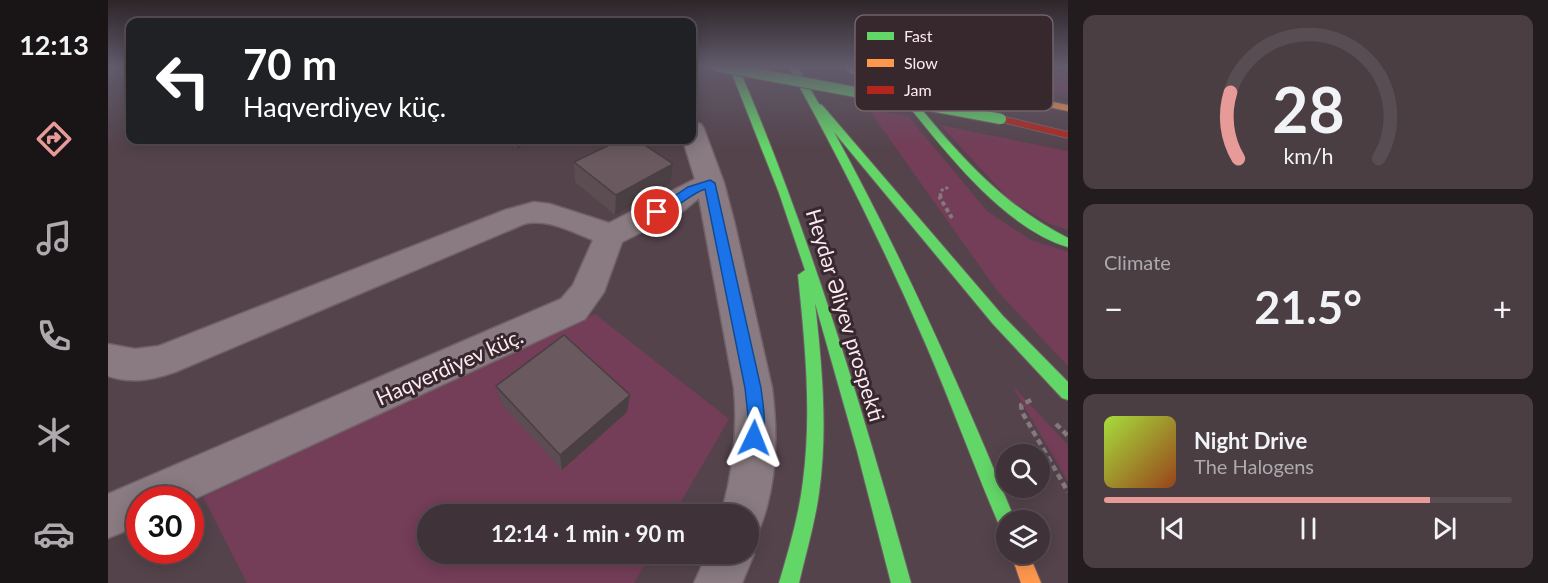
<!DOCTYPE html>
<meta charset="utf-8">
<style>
:root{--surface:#3f3238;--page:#4a3e43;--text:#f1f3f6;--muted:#adaaae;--line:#584d53;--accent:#e69b98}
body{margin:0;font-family:Lato,sans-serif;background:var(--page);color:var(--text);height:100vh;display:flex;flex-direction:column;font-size:22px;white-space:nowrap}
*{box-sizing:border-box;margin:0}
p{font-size:20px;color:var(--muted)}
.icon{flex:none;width:33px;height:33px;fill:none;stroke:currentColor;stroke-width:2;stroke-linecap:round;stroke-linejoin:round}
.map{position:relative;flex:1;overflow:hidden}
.details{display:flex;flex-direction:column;gap:15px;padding:15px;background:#231c1f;width:480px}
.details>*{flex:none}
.hud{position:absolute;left:18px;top:18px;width:570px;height:126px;border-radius:12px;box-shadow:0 3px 15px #0003,0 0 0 2px var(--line);background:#202124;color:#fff;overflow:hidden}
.buttons{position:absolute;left:888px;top:444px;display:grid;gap:12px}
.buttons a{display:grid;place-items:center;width:54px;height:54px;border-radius:50%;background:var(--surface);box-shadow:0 3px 15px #0003,0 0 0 2px var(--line);font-size:30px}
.speed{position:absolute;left:18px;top:486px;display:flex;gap:12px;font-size:30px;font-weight:700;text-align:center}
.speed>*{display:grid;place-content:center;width:78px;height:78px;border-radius:50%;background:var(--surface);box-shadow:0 3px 15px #0003,0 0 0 2px var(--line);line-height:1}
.speed .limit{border:9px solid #d22;background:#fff;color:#111}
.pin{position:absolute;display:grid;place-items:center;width:51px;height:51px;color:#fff;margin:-26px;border:3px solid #fff;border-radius:50%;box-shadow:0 2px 6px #0007}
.me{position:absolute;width:66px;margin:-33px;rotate:2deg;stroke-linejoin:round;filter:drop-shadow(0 0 4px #0008)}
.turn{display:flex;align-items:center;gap:21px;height:126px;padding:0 18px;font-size:27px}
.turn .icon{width:78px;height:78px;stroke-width:2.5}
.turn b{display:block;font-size:42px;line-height:51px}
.big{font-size:45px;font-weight:700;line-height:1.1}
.details .tile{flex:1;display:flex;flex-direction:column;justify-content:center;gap:9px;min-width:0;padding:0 21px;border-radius:12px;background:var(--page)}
.details .dial{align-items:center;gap:0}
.dial svg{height:156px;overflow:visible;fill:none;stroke:var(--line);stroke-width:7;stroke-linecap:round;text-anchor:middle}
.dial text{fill:var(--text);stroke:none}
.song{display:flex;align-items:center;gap:18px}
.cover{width:72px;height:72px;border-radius:9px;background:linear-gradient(135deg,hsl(80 70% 55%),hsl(20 70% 35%))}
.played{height:6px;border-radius:3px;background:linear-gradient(90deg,var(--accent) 80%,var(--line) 80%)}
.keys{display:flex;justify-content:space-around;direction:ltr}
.heat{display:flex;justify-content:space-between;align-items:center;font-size:33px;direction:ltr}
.trip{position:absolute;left:309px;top:504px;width:342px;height:60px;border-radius:30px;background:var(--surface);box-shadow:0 3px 15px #0003,0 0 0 2px var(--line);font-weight:700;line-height:60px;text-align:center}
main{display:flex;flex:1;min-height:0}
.menu{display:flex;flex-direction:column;width:108px;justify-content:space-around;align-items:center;background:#191416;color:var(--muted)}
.menu .icon{width:42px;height:42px}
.menu .current{color:var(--accent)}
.menu b{font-size:27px;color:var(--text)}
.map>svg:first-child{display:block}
.green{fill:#743d58}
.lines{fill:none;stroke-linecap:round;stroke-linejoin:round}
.street-casing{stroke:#716168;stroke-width:3}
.fast-casing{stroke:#716168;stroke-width:2}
.slow-casing{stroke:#716168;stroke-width:2}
.jam-casing{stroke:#716168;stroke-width:2}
.path-far2{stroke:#85797e;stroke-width:3;stroke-dasharray:3 2;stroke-linecap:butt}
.path-far1{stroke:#85797e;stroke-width:4;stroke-dasharray:4.5 3;stroke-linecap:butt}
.path{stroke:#85797e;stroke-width:4.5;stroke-dasharray:6 4;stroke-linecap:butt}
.street{fill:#897b81;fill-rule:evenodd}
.fast{fill:#63d668;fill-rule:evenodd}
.slow{fill:#ff974d;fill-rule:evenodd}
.jam{fill:#b3261e;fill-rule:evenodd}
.fast-bridge-casing{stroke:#716168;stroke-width:12;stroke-linecap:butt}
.fast-bridge{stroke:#63d668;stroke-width:10}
.wall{fill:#5b4d52}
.shaded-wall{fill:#4a3f42}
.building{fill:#6a5a5f;stroke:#4a3f42;stroke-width:1.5}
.route{fill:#1a73e8;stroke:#114b97;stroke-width:1.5}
.labels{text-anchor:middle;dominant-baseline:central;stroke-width:6;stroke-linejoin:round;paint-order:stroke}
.street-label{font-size:21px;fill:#fee9f2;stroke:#37282e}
.key{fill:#37282e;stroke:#736269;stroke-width:1.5}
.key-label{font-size:16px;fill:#fee9f2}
</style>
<main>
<nav class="menu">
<b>12:13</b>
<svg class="icon current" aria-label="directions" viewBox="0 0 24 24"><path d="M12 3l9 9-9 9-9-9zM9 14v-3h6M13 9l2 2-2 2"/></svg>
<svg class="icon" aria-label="music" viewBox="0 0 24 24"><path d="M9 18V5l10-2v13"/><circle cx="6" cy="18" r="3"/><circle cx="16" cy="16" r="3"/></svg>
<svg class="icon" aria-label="phone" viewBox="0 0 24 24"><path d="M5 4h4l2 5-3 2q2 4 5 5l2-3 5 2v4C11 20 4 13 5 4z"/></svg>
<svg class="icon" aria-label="climate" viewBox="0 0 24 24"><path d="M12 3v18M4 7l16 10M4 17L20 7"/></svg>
<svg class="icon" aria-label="car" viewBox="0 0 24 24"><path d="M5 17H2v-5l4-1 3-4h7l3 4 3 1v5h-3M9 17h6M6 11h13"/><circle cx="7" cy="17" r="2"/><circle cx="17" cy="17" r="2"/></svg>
</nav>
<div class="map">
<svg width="960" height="583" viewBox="0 0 960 583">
<rect width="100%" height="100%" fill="#54434b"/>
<path class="green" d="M812 66H929L960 74V94Z
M761 110 800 116 879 211 923 240 960 252V366L890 292Z
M832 125 960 151V230L942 224 903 201Z
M487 314 621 419 566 514H320V554H543L526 583H139L95 497Z
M904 385 960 445V482Z"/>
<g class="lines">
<g class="street-casing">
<path id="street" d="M584 122 593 124 596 129 616 183 627 225 664 388C670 435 669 486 651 530L640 534V514H613C625 473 630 431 626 388L591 198 575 211 514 242 496 292 477 319 82 501V500H32V525L0 538V494L453 299 465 285 485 240C464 232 439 218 416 224L67 372C44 380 23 384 0 376V344L27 349 51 346 397 210 426 202 442 204 501 223 587 179 575 140H584Z
M640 540 646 554 634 583H586L599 554H640Z"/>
</g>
<g class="fast-casing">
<path id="fast" d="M621 66H630C702 234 754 407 803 583H783L749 451 707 303C714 366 720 430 711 493 707 523 698 553 691 583H671C681 549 691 515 695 481 704 412 697 343 690 275L697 270 671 193Z
M680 66H689L711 104 714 105 895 316 960 382V400L954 398 885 324 726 132C795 258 853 388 907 520H898V530L892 527C866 467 844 405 818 345 777 250 731 157 680 66Z
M954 66H960V70Z
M783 80H789C841 142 886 201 960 238V247C891 227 827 138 783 84Z"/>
</g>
<g class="slow-casing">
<path id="slow" d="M883 90 960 105V111L880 95 878 93Z
M903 554H921L933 583H913Z"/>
</g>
<g class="jam-casing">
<path id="jam" d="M893 116 960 132V138L889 121 888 119Z"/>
</g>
<path class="path-far2" d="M832 196 834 190 841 187"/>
<path class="path-far1" d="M833 195 832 198 844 218"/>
<path class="path" d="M923 400 913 405 914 412 960 492
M948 424 960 436"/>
<use href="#street" class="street"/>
<use href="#fast" class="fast"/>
<use href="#slow" class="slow"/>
<use href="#jam" class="jam"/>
<g class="fast-bridge-casing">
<path id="fast-bridge" d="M608 66 893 119
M743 68 883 93"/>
</g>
<use href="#fast-bridge" class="fast-bridge"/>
</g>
<path class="wall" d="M397 140H427L409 149Z
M466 162 562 184 507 215 467 182Z
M388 386 519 412 454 470 393 403Z"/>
<path class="shaded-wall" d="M407 140H427L409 149Z
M565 164 562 184 507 215 508 195Z
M522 395 519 412 454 470 452 455Z"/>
<path class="building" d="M512 140H529L565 164 508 195 466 162Z
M456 335 522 395 452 455 388 386Z"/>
<linearGradient id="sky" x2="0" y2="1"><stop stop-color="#2e2529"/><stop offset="0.45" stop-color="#615b6c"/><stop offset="1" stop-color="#615b6c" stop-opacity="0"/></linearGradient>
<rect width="960" height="148" fill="url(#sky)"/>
<path class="route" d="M602 180 607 183 653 388C655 406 660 427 652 444L646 446 640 444 638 438 640 416 637 388 597 189C580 195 568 210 549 216L543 212 580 187Z"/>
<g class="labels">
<g class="street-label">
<text transform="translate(738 315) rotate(73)">Heydər Əliyev prospekti</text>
<text transform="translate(341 366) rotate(-24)">Haqverdiyev küç.</text>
</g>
</g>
<rect x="747" y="15" width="198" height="96" rx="9" class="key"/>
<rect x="759" y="32" width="27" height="8" fill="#63d668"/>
<rect x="759" y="59" width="27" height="8" fill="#ff974d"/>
<rect x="759" y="86" width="27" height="8" fill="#b3261e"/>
<g class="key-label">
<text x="796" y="42">Fast</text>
<text x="796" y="69">Slow</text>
<text x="796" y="96">Jam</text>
</g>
</svg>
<div class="buttons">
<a><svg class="icon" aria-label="search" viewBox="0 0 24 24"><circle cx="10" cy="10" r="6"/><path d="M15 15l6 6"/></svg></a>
<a><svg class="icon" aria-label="layers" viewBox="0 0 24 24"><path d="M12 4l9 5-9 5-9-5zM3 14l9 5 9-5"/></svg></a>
</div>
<div class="speed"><div class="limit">30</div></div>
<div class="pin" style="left:549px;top:212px;background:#d93025"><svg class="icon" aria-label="arrive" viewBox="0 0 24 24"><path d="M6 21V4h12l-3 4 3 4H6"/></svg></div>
<svg class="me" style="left:646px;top:438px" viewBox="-20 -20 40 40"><path d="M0-17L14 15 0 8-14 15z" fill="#1a73e8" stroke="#fff" stroke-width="4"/></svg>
<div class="trip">12:14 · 1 min · 90 m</div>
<div class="hud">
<div class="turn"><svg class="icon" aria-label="left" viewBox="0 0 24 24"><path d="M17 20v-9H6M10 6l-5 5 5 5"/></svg><div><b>70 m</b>Haqverdiyev küç.</div></div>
</div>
</div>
<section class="details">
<div class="tile dial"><svg viewBox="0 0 100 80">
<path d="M14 69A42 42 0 1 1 86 69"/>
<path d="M14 69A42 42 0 0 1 10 35" stroke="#e69b98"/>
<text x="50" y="56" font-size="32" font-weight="700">28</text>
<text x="50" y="72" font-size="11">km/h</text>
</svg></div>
<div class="tile"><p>Climate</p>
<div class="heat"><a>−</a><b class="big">21.5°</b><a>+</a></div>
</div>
<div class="tile">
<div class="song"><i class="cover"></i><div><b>Night Drive</b><p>The Halogens</p></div></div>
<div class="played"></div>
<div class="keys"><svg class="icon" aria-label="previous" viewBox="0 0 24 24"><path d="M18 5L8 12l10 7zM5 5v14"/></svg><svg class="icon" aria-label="pause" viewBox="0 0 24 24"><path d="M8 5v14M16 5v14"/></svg><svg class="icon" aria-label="next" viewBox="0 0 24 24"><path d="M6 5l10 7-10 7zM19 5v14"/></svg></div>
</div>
</section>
</main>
